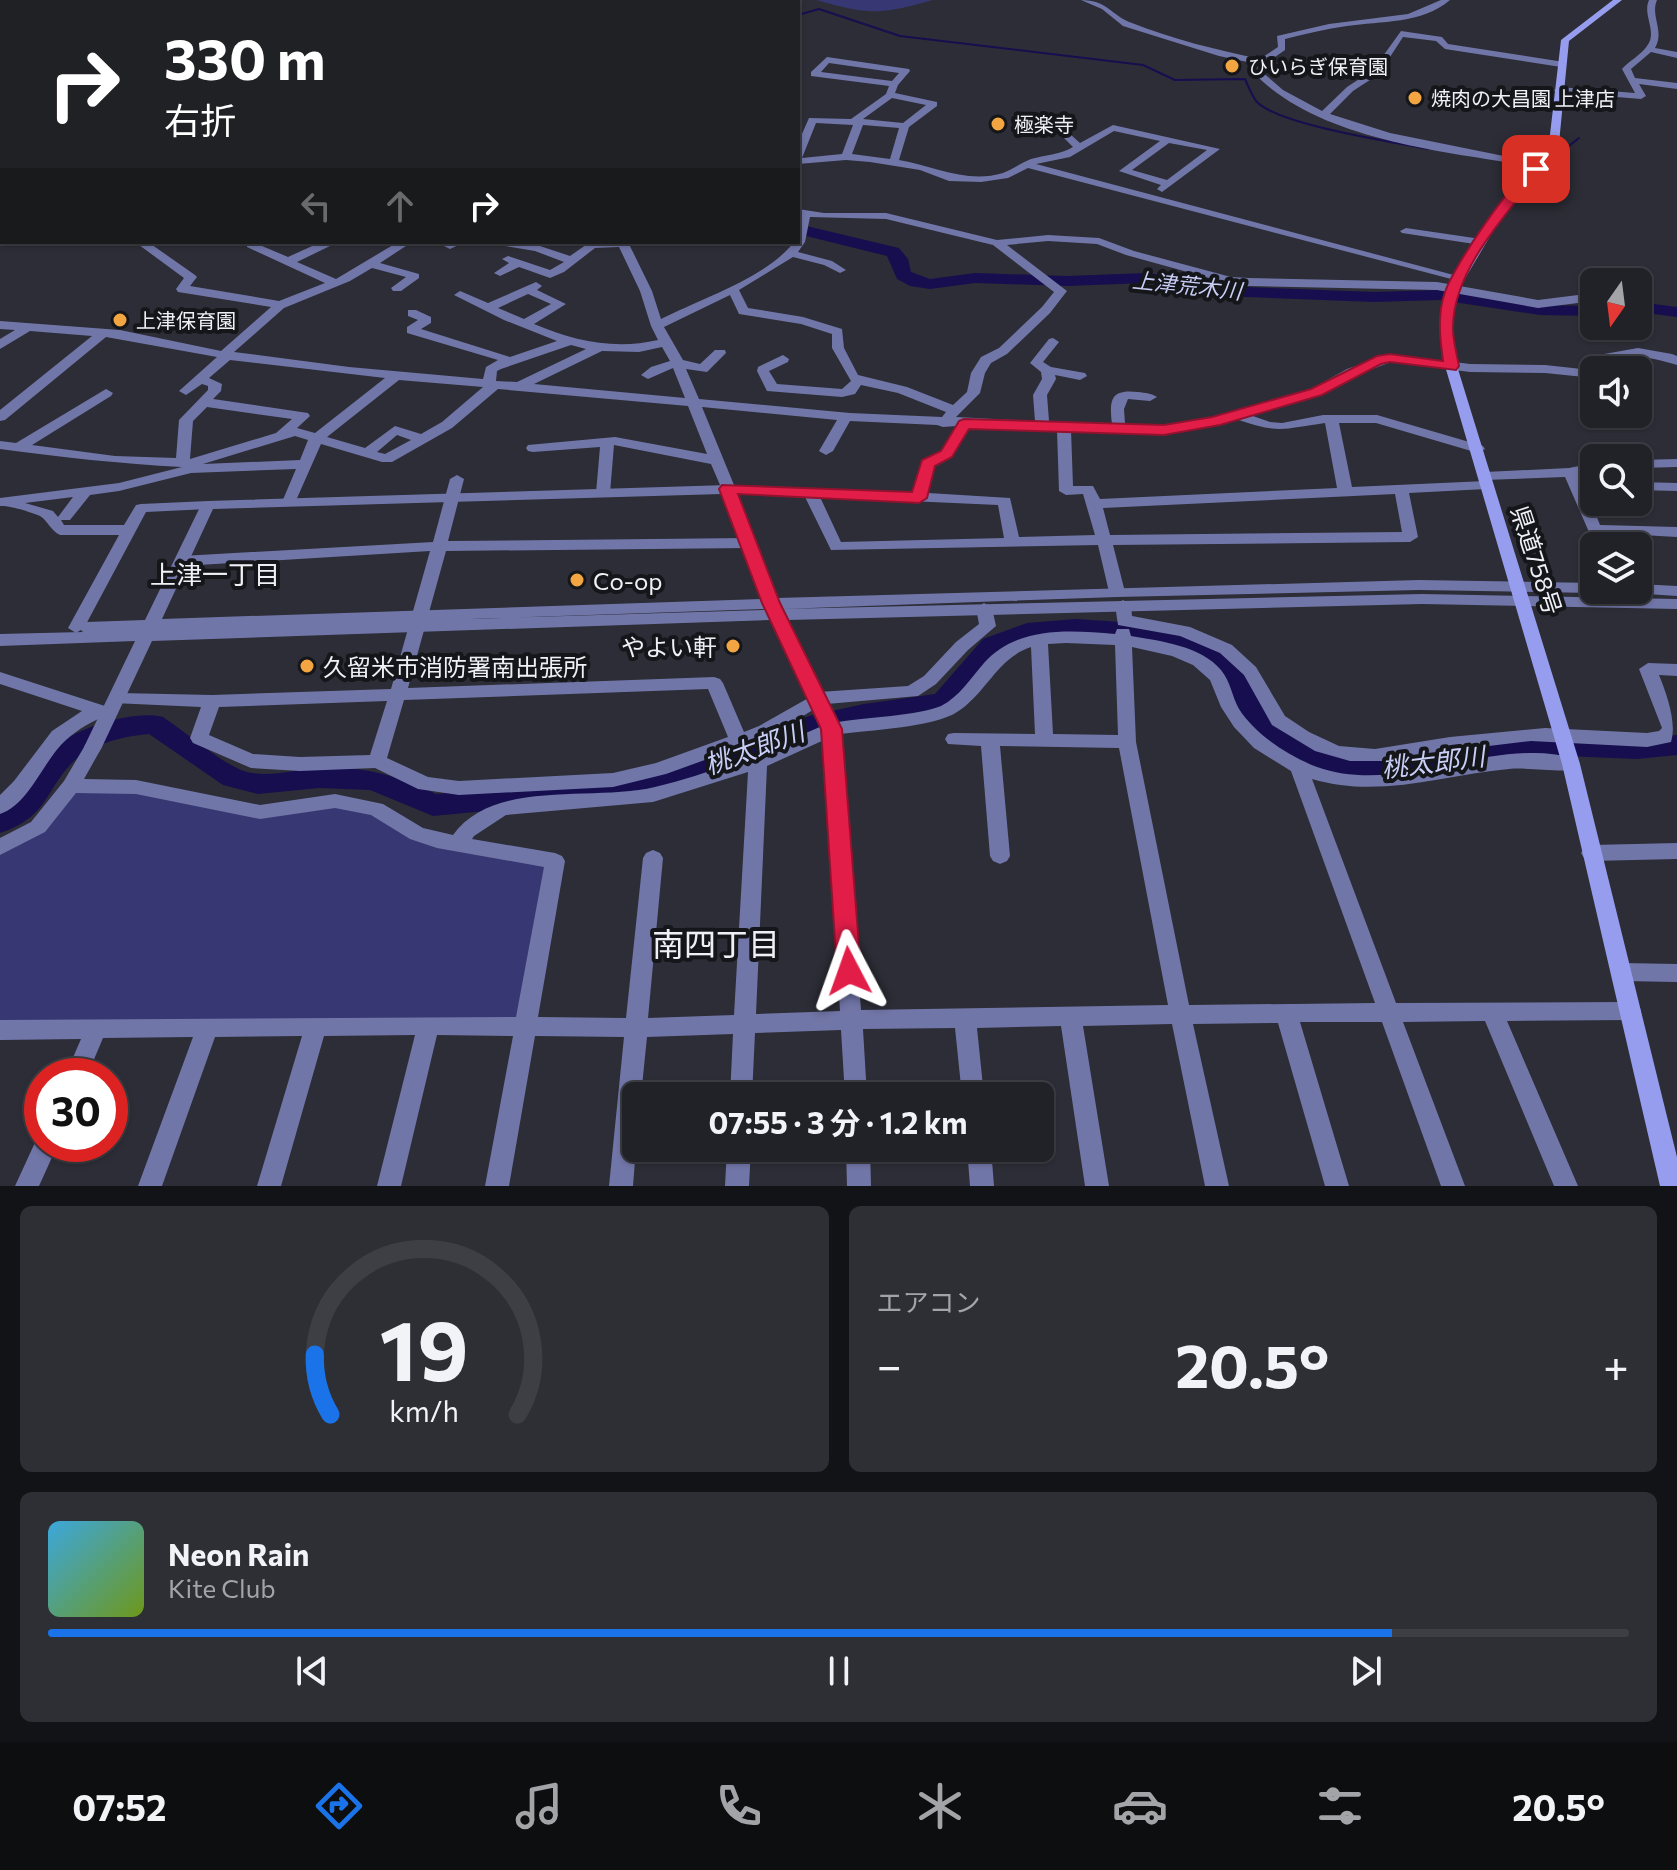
<!DOCTYPE html>
<html lang="ja">
<meta charset="utf-8">
<style>
:root{--surface:#212228;--page:#2d2f34;--text:#f1f3f6;--muted:#a2a4a8;--line:#3e3f45;--accent:#1a73e8}
body{margin:0;font-family:Commissioner,"Noto Sans JP",sans-serif;background:var(--page);color:var(--text);height:100vh;display:flex;flex-direction:column;font-size:30px;white-space:nowrap}
*{box-sizing:border-box;margin:0}
p{font-size:26px;color:var(--muted)}
.icon{flex:none;width:44px;height:44px;fill:none;stroke:currentColor;stroke-width:2;stroke-linecap:round;stroke-linejoin:round}
.map{position:relative;height:1186px;overflow:hidden}
.side{display:flex;flex-direction:column;gap:20px;padding:20px;background:#121316;flex:1}
.side>*{flex:none}
.guide{position:absolute;left:0px;top:0px;width:800px;height:244px;box-shadow:0 2px 6px #0004,0 0 0 2px var(--line);background:#202124;color:#fff;overflow:hidden}
.needle{width:52px;rotate:194deg}
.controls{position:absolute;left:1580px;top:268px;display:grid;gap:16px}
.controls a{display:grid;place-items:center;width:72px;height:72px;border-radius:12px;background:var(--surface);box-shadow:0 2px 6px #0004,0 0 0 2px var(--line);font-size:40px}
.speed{position:absolute;left:24px;top:1058px;display:flex;gap:16px;font-size:40px;font-weight:700;text-align:center}
.speed>*{display:grid;place-content:center;width:104px;height:104px;border-radius:50%;background:var(--surface);box-shadow:0 2px 6px #0004,0 0 0 2px var(--line);line-height:1}
.speed .limit{border:12px solid #d22;background:#fff;color:#111}
.pin{position:absolute;display:grid;place-items:center;width:68px;height:68px;color:#fff;margin:-34px;border-radius:16px;box-shadow:0 4px 12px #0006}
.me{position:absolute;width:88px;margin:-44px;rotate:356deg;stroke-linejoin:round;filter:drop-shadow(0 0 6px #0008)}
.turn{display:flex;align-items:center;gap:28px;height:168px;padding:0 32px;font-size:36px}
.turn .icon{width:104px;height:104px;stroke-width:2.5}
.turn b{display:block;font-size:56px;line-height:68px}
.lanes{display:flex;align-items:center;height:76px;padding:0 32px;background:#0003;justify-content:center;gap:40px;direction:ltr}
.lanes .off{opacity:.35}
.big{font-size:60px;font-weight:700;line-height:1.1}
.side .card{flex:1;display:flex;flex-direction:column;justify-content:center;gap:12px;min-width:0;padding:0 28px;border-radius:12px;background:var(--page)}
.side .dial{align-items:center;gap:0}
.dial svg{height:208px;overflow:visible;fill:none;stroke:var(--line);stroke-width:7;stroke-linecap:round;text-anchor:middle}
.dial text{fill:var(--text);stroke:none}
.song{display:flex;align-items:center;gap:24px}
.cover{width:96px;height:96px;border-radius:12px;background:linear-gradient(135deg,hsl(200 70% 55%),hsl(80 70% 35%))}
.played{height:8px;border-radius:4px;background:linear-gradient(90deg,var(--accent) 85%,var(--line) 85%)}
.keys{display:flex;justify-content:space-around;direction:ltr}
.heat{display:flex;justify-content:space-between;align-items:center;font-size:44px;direction:ltr}
.side .tiles{flex:1;display:grid;gap:20px;grid-template-columns:1fr 1fr}
.card:last-child{grid-column:span 2}
.trip{position:absolute;left:622px;top:1082px;width:432px;height:80px;border-radius:12px;background:var(--surface);box-shadow:0 2px 6px #0004,0 0 0 2px var(--line);font-weight:700;line-height:80px;text-align:center}
.tab-bar{display:flex;height:128px;justify-content:space-around;align-items:center;background:#0d0e10;color:var(--muted)}
.tab-bar .icon{width:56px;height:56px}
.tab-bar .current{color:var(--accent)}
.tab-bar b{font-size:36px;color:var(--text)}
.map>svg:first-child{display:block}
.green{fill:#373873}
.lines{fill:none;stroke-linecap:round;stroke-linejoin:round}
.stream{stroke:#170e50;stroke-width:2}
.river{fill:#170e50;fill-rule:evenodd}
.minor{fill:#7176a8;fill-rule:evenodd}
.tertiary{fill:#7176a8;fill-rule:evenodd}
.secondary{fill:#979dee;fill-rule:evenodd}
.primary{fill:#bfc4ee;fill-rule:evenodd}
.trunk{stroke:#d0d4f6;stroke-width:22}
.route{fill:#e11d48;stroke:#92132f;stroke-width:2}
.poi-dot{fill:#f2a541;stroke:#15161a;stroke-width:3}
.labels{text-anchor:middle;dominant-baseline:central;stroke-width:8;stroke-linejoin:round;paint-order:stroke}
.far-poi-label{font-size:20px;fill:#eff0f6;stroke:#15161a;text-anchor:start}
.far-water-label{font-size:22px;font-style:italic;fill:#c9cef7;stroke:#15161a}
.street-label{font-size:24px;fill:#eff0f6;stroke:#15161a}
.poi-label{font-size:24px;fill:#eff0f6;stroke:#15161a;text-anchor:start}
.neighbourhood-label{font-size:26px;fill:#eff0f6;stroke:#15161a}
.water-label{font-size:26px;font-style:italic;fill:#c9cef7;stroke:#15161a}
.near-neighbourhood-label{font-size:32px;fill:#eff0f6;stroke:#15161a}
</style>
<div class="map">
<svg width="1677" height="1186" viewBox="0 0 1677 1186">
<rect width="100%" height="100%" fill="#2c2d36"/>
<path class="green" d="M326 0H663L666 2H318Z
M816 0H933C879 15 870 15 816 0Z
M71 786 136 787 260 812 335 801 376 809 417 834 555 861 525 1026 0 1028V847L38 827Z"/>
<g class="lines">
<path class="stream" d="M798 15 819 9 900 36 1143 65 1175 80 1245 79C1248 86 1252 95 1256 101 1277 125 1394 142 1428 149
M1504 157 1550 161 1579 138"/>
<path class="river" d="M0 37 2 38V46L0 45Z
M798 224 899 248 908 259 911 272 930 279 975 273 1067 276 1146 273 1246 287 1374 292 1440 290 1540 305 1594 306V316L1540 315 1440 300 1374 302 1246 297 1146 283 1067 286 975 283 930 289 910 286 897 279 887 256 798 234Z
M1638 302 1677 307V317L1638 312Z
M1076 619C1120 622 1193 624 1228 653 1247 669 1254 694 1267 714 1281 734 1311 747 1333 755 1387 775 1479 738 1538 735 1584 733 1630 740 1677 735V755L1637 759 1539 755 1505 758 1390 780 1344 778 1317 771 1267 747 1250 730 1223 679 1209 664 1186 651 1137 639 1076 635 1031 639 1001 651 953 707 920 717 864 722 816 734 746 764 654 795 433 816 370 790 319 788 258 794 223 785 149 734C125 736 93 743 74 761 45 789 49 817 0 833V808C32 787 31 774 53 749 72 728 137 709 163 717 187 733 216 759 241 770 263 779 293 770 316 768 360 765 397 775 436 794L653 775 726 750 809 716 864 704 935 694 983 639 1027 623Z"/>
<path class="minor" d="M248 0H256L247 2Z
M282 0H308L310 2H284Z
M505 0H514L516 2H507Z
M1081 0C1108 0 1110 15 1132 23 1172 39 1217 50 1260 59L1278 47 1277 36 1329 24 1408 14 1441 0H1450C1422 24 1381 21 1347 26 1326 29 1305 34 1285 39V50L1265 64 1261 71 1283 90 1322 111 1347 87 1373 70 1401 31 1442 37 1448 44 1564 62V66L1561 67 1445 49 1436 41 1403 37 1379 74 1353 91 1330 114 1390 133 1544 164 1539 167C1448 152 1317 141 1252 71L1257 64 1219 56 1123 26 1102 9Z
M1649 0H1657C1650 16 1665 31 1655 48L1677 52V58L1651 52 1631 69 1635 78 1677 83V89L1639 84 1646 96 1641 99 1556 92 1554 90 1559 87 1635 93 1622 69C1629 61 1641 55 1647 46 1658 32 1642 15 1649 0Z
M0 34H2V40H0Z
M827 57 909 69 910 71 898 85 895 93 937 102V106L909 127 899 160C934 166 967 184 1003 173 1013 169 1021 163 1031 159 1045 155 1059 155 1073 147L1047 121V117L1050 116 1080 143 1113 125 1220 149 1162 192 1157 189 1161 185 1119 171 1160 141 1114 131 1070 157 1036 164 1465 278 1455 280 1028 168 1008 178 981 182 949 181 920 170 870 162 846 160 798 164V143L809 118 851 119 886 94 889 86 811 76V72ZM829 63 899 73 892 81 821 72ZM892 98 926 105 903 123 863 119ZM816 123 853 125 842 154 802 158ZM863 125 899 128 890 159 852 154ZM1169 143 1207 150 1167 180 1132 170Z
M0 137H2V143H0Z
M0 177H2L0 184Z
M798 209 824 213H886L997 240 1048 235 1099 238 1134 251 1231 277 1249 278 1437 282 1538 300 1594 293V301L1538 308 1437 290 1249 286 1231 284 1126 255 1097 244 1048 241 1007 245 1067 291 1050 313 1007 354 991 363 985 373 980 393 956 417 1035 421 1033 395 1042 379 1041 372 1030 363 1049 339 1053 338 1059 342 1043 362 1051 367 1085 373 1087 376 1080 380 1055 375 1056 379 1047 395 1049 421 1112 424C1109 399 1111 389 1138 392 1146 393 1151 393 1157 397L1150 401 1128 399 1124 409 1125 424 1164 426 1212 417 1311 389 1347 369 1390 354 1470 364 1545 365 1591 370 1593 356 1638 348 1672 354 1677 356V365C1651 357 1631 353 1604 361L1603 370H1594V378L1545 373 1470 372 1391 362 1357 375 1321 395 1250 415 1270 422 1282 423 1323 415H1377L1483 446 1485 449 1478 453 1376 423H1339L1352 487 1486 481 1493 485 1486 489 1409 493 1418 537 1410 542 1113 545 1125 592 1117 597 1109 592 1098 545 831 550 805 497 723 492 711 464 614 445 610 493 603 497 598 496 596 493 600 447 533 452 528 451 526 448 528 445 615 437 707 454 688 406 498 389 452 428 392 462H382L321 444 294 505 289 506 282 502 296 469 191 473 119 491 90 495 70 520H61L64 525H124L136 505 141 504 208 501 215 505 208 509 146 512 84 628 76 633 68 628 119 535H60C51 531 48 521 40 516 30 512 9 505 0 506V498L119 483 182 467C121 464 61 457 0 449V441L16 443 106 389 113 393 111 396 32 445 115 456 176 458 179 420 208 390V386L202 384 186 395 179 391 217 357 106 337 5 420 0 421V410L92 336 30 331 0 349V339L15 330 0 329V321L120 330 221 351 271 307 178 292 176 289 184 278 135 242H148L195 275 197 277 190 286 279 301 325 283 247 247V243H255L288 257 321 242H330V246L297 262 336 279 398 242H412L380 263 419 274V278L401 291H393L391 288 406 277 372 268 350 281 284 308 234 352 349 367 483 379 486 367 498 360 407 333V327L418 320 408 316V310H416L431 317V323L421 329 510 357 557 341 504 320 454 295 460 291 488 303 536 282 542 286 537 290 566 304 534 324C574 341 615 350 658 340L651 326 640 291 619 247 595 248 564 272 550 278 519 267 500 276 494 273 509 263 502 259 508 256 550 270 564 262 535 251 505 246V242L537 245 570 256 590 242H628L652 291 661 319C702 298 766 278 794 242H798ZM810 217 886 219 993 245 1054 292 1042 307 999 348 981 357 971 373 967 392 953 405 907 387 858 375 844 348 842 329 803 317 748 308 739 290 793 257 824 265 840 273 846 270 832 261 798 252 805 242ZM528 294 551 304 524 319 498 308ZM730 295 739 314 801 324 832 334V348L851 381 842 389 777 384 769 371 788 362 789 359 783 355 758 367 757 371 767 391 842 397 855 394 861 385 898 393 946 412 942 417 850 413 699 399 686 369 707 372 726 353 725 350H715L700 364 683 360 664 327ZM571 345 586 349 517 382 496 381 497 371 501 369ZM662 347 670 361 651 367 641 375 648 379 673 368 685 398 534 384 602 351 639 352ZM230 360 385 378 315 433 297 428 310 416 308 413 213 399 221 391 222 384 209 378ZM399 380 483 387 442 422 421 434 395 426 365 448 327 437ZM207 407 292 419 276 433 190 459 193 421ZM702 407 837 420 819 451 826 455 833 451 850 421 937 425 943 427 956 426 942 451 921 463 913 493 734 485ZM1236 419C1279 434 1282 429 1325 423L1337 488 1100 499 1093 486H1073L1071 430 1164 434ZM970 426 1057 430 1059 491 1066 495 1083 494 1095 535 1019 537 1010 498 928 493 935 465 952 457ZM397 435 411 440 385 454 377 452ZM295 436 308 440 300 460 203 464ZM1395 494 1402 532 1110 535 1103 508ZM73 497 58 517 53 511 25 503ZM820 497 998 505 1004 538 841 542Z
M1406 228 1481 239 1487 242 1481 245 1402 233 1400 231Z
M450 242H465L450 249 444 246Z
M1638 298 1644 300V306H1638Z
M1677 459V467L1638 468V460Z
M1594 463V471L1578 475 1584 484 1600 525 1677 527V537L1589 532 1565 477 1485 480 1478 476 1485 472 1569 468Z
M457 475 464 479 448 541 748 538 756 543 748 548 446 551 408 688 714 677 720 679 723 683 744 732 759 726 819 692 908 686 924 676 956 642 979 624 976 608 984 603 992 608 996 626 968 650 936 684 918 696 827 704 830 705 838 722C862 718 921 715 941 706 959 697 971 678 984 663 1018 626 1068 630 1115 634L1117 629H1129L1131 636C1161 641 1201 646 1221 670 1231 682 1232 697 1239 709 1256 735 1288 756 1317 767 1401 797 1494 734 1577 759L1580 764 1577 769C1563 773 1528 767 1509 769 1443 775 1379 799 1312 779L1396 1003 1630 1002 1638 1004 1641 1011 1638 1018 1630 1020 1507 1021 1578 1186H1554L1485 1021 1403 1022 1465 1186H1441L1382 1022H1300L1349 1186H1325L1278 1023 1193 1024 1229 1186H1205L1172 1024 1083 1026 1109 1186H1085L1061 1026 977 1028 984 1096H962L955 1028 863 1029 867 1096H845L841 1030 755 1033 752 1096H730L733 1034 647 1037 641 1096H636V1148L633 1186H609L624 1037 535 1036 509 1186H485L513 1036 437 1035 401 1186H377L415 1035 324 1036 281 1186H257L302 1036 215 1037 162 1186H138L193 1037 103 1038 87 1076H65L81 1039 0 1040V1020L516 1017 544 867 437 848 410 839 371 815 335 808 260 819 136 794 76 793 45 832 0 855V838L31 822 64 781 87 742H99L102 747 84 779 136 780 260 805 335 794 383 804 423 828 453 835C494 778 594 802 655 787 713 773 768 750 822 726L816 708 771 736 666 774 613 787 459 795 418 789 375 768 300 771 251 768 193 743 190 738 201 707 113 703 110 699 113 695 119 693 212 695 391 689 430 551 182 566 174 561 182 556 433 542 450 479ZM1066 643 1115 645 1118 735 1053 734 1048 644ZM1031 647 1035 734 954 733 948 734 945 739 948 744 981 746 990 856 993 861 1000 864 1007 861 1010 856 1000 746 1119 748 1168 1005 861 1010 841 734C870 730 935 727 957 712 986 694 997 658 1031 647ZM1132 647 1172 656 1193 665 1210 680 1221 707 1234 727 1254 748 1291 771 1375 1003 1189 1005 1136 742ZM708 689 728 737 656 763 613 773 459 781 428 777 387 758 404 700ZM387 701 370 755 300 757 253 754 209 735 219 707ZM824 740 840 1011 756 1014 767 766ZM748 772 734 1015 648 1018 663 858 660 853 653 850 646 853 643 858 626 1018 538 1017 565 861 562 856 555 853 472 839 474 836 506 815 653 802Z
M1638 482 1677 483V491L1638 490Z
M1123 600 1131 605 1132 616 1190 627 1232 645 1256 667 1285 716 1309 732 1339 746 1375 749 1450 737 1545 728 1647 733 1659 731 1662 728 1639 669 1648 663 1677 664V676L1659 675C1667 695 1677 723 1671 742L1647 747 1531 741 1439 752 1388 761H1350L1315 751 1272 725 1244 675 1220 653 1180 636 1118 625 1115 605Z
M0 672 108 707 111 711 108 715C94 720 78 729 66 740 44 759 29 805 0 814V795L14 781 52 731 82 711 0 684Z
M1677 843V859L1591 861 1584 858 1581 853 1584 848 1591 845Z
M1622 963 1677 964V982L1622 981 1615 978 1611 972 1615 966Z
M42 1134V1144H58L39 1186H15L38 1136Z
M727 1148H751L749 1186H725Z
M846 1148H870L871 1186H847Z
M967 1148H991L994 1186H970Z"/>
<path class="tertiary" d="M728 485 735 489 777 598 1419 580 1594 583V590H1601L1594 593 1419 590 1117 597 782 609 1422 594 1677 599V609L1422 604 788 620 833 709 830 713H818L815 709 771 620 152 641 102 747 99 752H87L84 747 135 641 0 646V634L83 632 78 627 86 622 145 620 201 505 208 501ZM722 494 761 599 162 619 213 509ZM766 609V610L470 619Z
M1638 584 1677 586V596L1632 593 1631 590H1638Z"/>
<path class="secondary" d="M1613 0H1622L1569 41 1559 143 1502 216 1457 292 1452 329 1457 366 1580 764 1677 1157V1186H1660L1562 764 1445 366 1440 329 1445 292 1493 213 1549 143 1561 40Z"/>
<path class="primary" d="M53 0H69L52 2Z"/>
<path class="trunk" d="M0 18 2 14"/>
</g>
<path class="route" d="M1536 166 1542 169C1508 213 1452 270 1453 329 1453 341 1457 355 1459 366L1456 370 1390 362 1381 364 1322 395 1220 425 1164 435 969 429 952 457 935 466 927 498 919 503 738 494 780 603 842 729 861 971 858 978 849 981 841 978 837 971 821 729 762 603 719 489 722 485 912 492 922 460 941 451 959 421 964 419 1164 425 1212 417 1311 389 1377 356 1390 354 1443 361C1440 338 1437 315 1445 292 1453 267 1514 176 1536 166Z"/>
<g class="poi-dot">
<circle cx="1232" cy="66" r="8"/>
<circle cx="1415" cy="98" r="8"/>
<circle cx="998" cy="124" r="8"/>
<circle cx="120" cy="320" r="8"/>
<circle cx="577" cy="580" r="8"/>
<circle cx="733" cy="646" r="8"/>
<circle cx="307" cy="666" r="8"/>
</g>
<g class="labels">
<g class="far-poi-label">
<text x="1248" y="66">ひいらぎ保育園</text>
<text x="1431" y="98">焼肉の大昌園 上津店</text>
<text x="1014" y="124">極楽寺</text>
<text x="136" y="320">上津保育園</text>
</g>
<g class="far-water-label">
<text transform="translate(1187 285) rotate(6)">上津荒木川</text>
</g>
<g class="street-label">
<text transform="translate(1537 560) rotate(72)">県道758号</text>
</g>
<g class="poi-label">
<text x="593" y="580">Co-op</text>
<text x="717" y="646" text-anchor="end">やよい軒</text>
<text x="323" y="666">久留米市消防署南出張所</text>
</g>
<g class="neighbourhood-label">
<text x="215" y="573">上津一丁目</text>
</g>
<g class="water-label">
<text transform="translate(754 747) rotate(-20)">桃太郎川</text>
<text transform="translate(1433 761) rotate(-7)">桃太郎川</text>
</g>
<g class="near-neighbourhood-label">
<text x="716" y="943">南四丁目</text>
</g>
</g>
</svg>
<div class="controls">
<a><svg class="needle" viewBox="-14 -14 28 28"><path d="M0-13l5 13h-10z" fill="#e53935"/><path d="M0 13l5-13h-10z" fill="#a2a4a8"/></svg></a>
<a><svg class="icon" aria-label="sound" viewBox="0 0 24 24"><path d="M4 9h4l5-4v14l-5-4H4zM17 9q2 3 0 6"/></svg></a>
<a><svg class="icon" aria-label="search" viewBox="0 0 24 24"><circle cx="10" cy="10" r="6"/><path d="M15 15l6 6"/></svg></a>
<a><svg class="icon" aria-label="layers" viewBox="0 0 24 24"><path d="M12 4l9 5-9 5-9-5zM3 14l9 5 9-5"/></svg></a>
</div>
<div class="speed"><div class="limit">30</div></div>
<div class="pin" style="left:1536px;top:169px;background:#d93025"><svg class="icon" aria-label="arrive" viewBox="0 0 24 24"><path d="M6 21V4h12l-3 4 3 4H6"/></svg></div>
<svg class="me" style="left:849px;top:971px" viewBox="-20 -20 40 40"><path d="M0-17L14 15 0 8-14 15z" fill="#e11d48" stroke="#fff" stroke-width="4"/></svg>
<div class="trip">07:55 · 3 分 · 1.2 km</div>
<div class="guide">
<div class="turn"><svg class="icon" aria-label="right" viewBox="0 0 24 24"><path d="M7 20v-9h11M14 6l5 5-5 5"/></svg><div><b>330 m</b>右折</div></div>
<div class="lanes"><svg class="icon off" aria-label="left" viewBox="0 0 24 24"><path d="M17 20v-9H6M10 6l-5 5 5 5"/></svg><svg class="icon off" aria-label="ahead" viewBox="0 0 24 24"><path d="M12 20V5M6 11l6-6 6 6"/></svg><svg class="icon" aria-label="right" viewBox="0 0 24 24"><path d="M7 20v-9h11M14 6l5 5-5 5"/></svg></div>
</div>
</div>
<section class="side">
<div class="tiles">
<div class="card dial"><svg viewBox="0 0 100 80">
<path d="M14 69A42 42 0 1 1 86 69"/>
<path d="M14 69A42 42 0 0 1 8 46" stroke="#1a73e8"/>
<text x="50" y="56" font-size="32" font-weight="700">19</text>
<text x="50" y="72" font-size="11">km/h</text>
</svg></div>
<div class="card"><p>エアコン</p>
<div class="heat"><a>−</a><b class="big">20.5°</b><a>+</a></div>
</div>
<div class="card">
<div class="song"><i class="cover"></i><div><b>Neon Rain</b><p>Kite Club</p></div></div>
<div class="played"></div>
<div class="keys"><svg class="icon" aria-label="previous" viewBox="0 0 24 24"><path d="M18 5L8 12l10 7zM5 5v14"/></svg><svg class="icon" aria-label="pause" viewBox="0 0 24 24"><path d="M8 5v14M16 5v14"/></svg><svg class="icon" aria-label="next" viewBox="0 0 24 24"><path d="M6 5l10 7-10 7zM19 5v14"/></svg></div>
</div>
</div>
</section>
<nav class="tab-bar">
<b>07:52</b>
<svg class="icon current" aria-label="directions" viewBox="0 0 24 24"><path d="M12 3l9 9-9 9-9-9zM9 14v-3h6M13 9l2 2-2 2"/></svg>
<svg class="icon" aria-label="music" viewBox="0 0 24 24"><path d="M9 18V5l10-2v13"/><circle cx="6" cy="18" r="3"/><circle cx="16" cy="16" r="3"/></svg>
<svg class="icon" aria-label="phone" viewBox="0 0 24 24"><path d="M5 4h4l2 5-3 2q2 4 5 5l2-3 5 2v4C11 20 4 13 5 4z"/></svg>
<svg class="icon" aria-label="climate" viewBox="0 0 24 24"><path d="M12 3v18M4 7l16 10M4 17L20 7"/></svg>
<svg class="icon" aria-label="car" viewBox="0 0 24 24"><path d="M5 17H2v-5l4-1 3-4h7l3 4 3 1v5h-3M9 17h6M6 11h13"/><circle cx="7" cy="17" r="2"/><circle cx="17" cy="17" r="2"/></svg>
<svg class="icon" aria-label="filters" viewBox="0 0 24 24"><path d="M4 7h16M4 17h16"/><circle cx="9" cy="7" r="2"/><circle cx="15" cy="17" r="2"/></svg>
<b>20.5°</b>
</nav>
